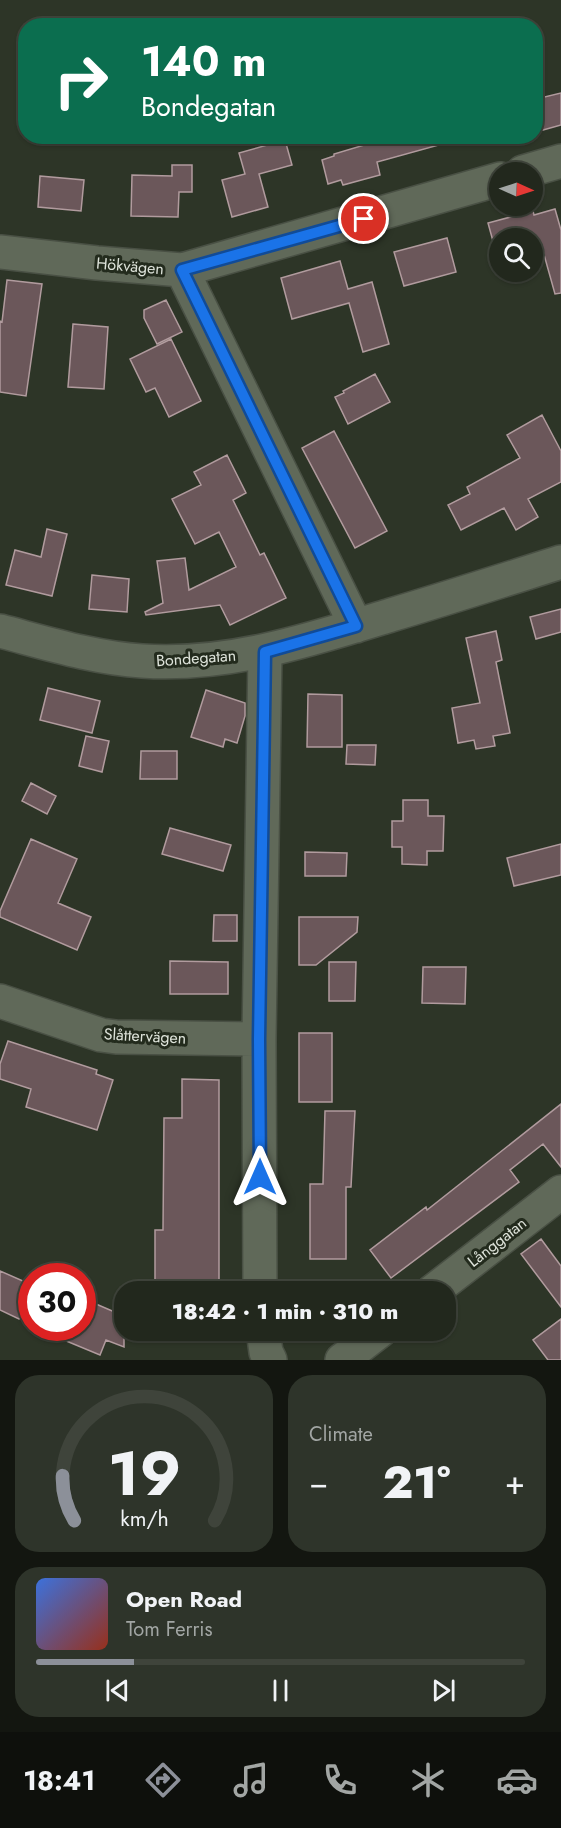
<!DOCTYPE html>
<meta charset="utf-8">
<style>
:root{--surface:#22281d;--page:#2e342a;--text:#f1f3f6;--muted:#a2a6a4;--line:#3f443b;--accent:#8c9099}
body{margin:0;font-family:Jost,sans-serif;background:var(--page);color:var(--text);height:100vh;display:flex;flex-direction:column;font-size:22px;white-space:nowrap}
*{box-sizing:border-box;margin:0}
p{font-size:20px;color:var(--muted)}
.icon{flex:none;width:33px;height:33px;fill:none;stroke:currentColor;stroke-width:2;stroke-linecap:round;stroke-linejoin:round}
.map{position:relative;height:1360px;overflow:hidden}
.details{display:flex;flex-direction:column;gap:15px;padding:15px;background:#131610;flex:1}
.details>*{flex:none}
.banner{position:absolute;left:18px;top:18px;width:525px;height:126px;border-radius:24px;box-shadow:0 2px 4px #0004,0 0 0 2px var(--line);background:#0b6e4f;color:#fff;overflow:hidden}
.needle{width:39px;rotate:93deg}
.buttons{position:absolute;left:489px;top:162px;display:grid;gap:12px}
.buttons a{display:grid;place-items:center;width:54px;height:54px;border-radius:50%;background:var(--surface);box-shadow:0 2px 4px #0004,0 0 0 2px var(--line);font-size:30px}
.speed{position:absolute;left:18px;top:1263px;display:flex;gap:12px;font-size:30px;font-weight:700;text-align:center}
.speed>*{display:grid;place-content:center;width:78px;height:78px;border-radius:50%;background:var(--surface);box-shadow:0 2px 4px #0004,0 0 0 2px var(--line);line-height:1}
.speed .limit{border:9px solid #d22;background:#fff;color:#111}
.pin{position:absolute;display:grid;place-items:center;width:51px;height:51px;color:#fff;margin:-26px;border:3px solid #fff;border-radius:50%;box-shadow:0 2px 6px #0007}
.me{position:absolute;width:66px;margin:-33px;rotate:0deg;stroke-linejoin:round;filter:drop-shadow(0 0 4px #0008)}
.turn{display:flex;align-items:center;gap:21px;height:126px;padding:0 24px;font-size:27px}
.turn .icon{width:78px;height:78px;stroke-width:2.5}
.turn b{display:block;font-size:42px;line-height:51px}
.big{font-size:45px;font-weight:800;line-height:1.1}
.details .widget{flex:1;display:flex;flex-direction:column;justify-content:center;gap:9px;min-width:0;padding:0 21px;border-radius:24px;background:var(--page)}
.details .dial{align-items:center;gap:0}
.dial svg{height:156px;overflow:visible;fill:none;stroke:var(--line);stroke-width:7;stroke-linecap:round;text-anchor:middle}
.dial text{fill:var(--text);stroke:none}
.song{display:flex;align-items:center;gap:18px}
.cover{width:72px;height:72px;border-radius:9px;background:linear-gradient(135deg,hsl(220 70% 55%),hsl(10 70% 35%))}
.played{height:6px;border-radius:3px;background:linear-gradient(90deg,var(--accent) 20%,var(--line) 20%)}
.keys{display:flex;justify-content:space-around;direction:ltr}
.heat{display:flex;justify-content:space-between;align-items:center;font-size:33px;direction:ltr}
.details .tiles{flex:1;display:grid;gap:15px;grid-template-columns:1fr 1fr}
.widget:last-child{grid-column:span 2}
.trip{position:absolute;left:114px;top:1281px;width:342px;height:60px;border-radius:24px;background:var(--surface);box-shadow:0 2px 4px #0004,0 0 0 2px var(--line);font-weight:800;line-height:60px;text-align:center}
.tab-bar{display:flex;height:96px;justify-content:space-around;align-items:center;background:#0e100c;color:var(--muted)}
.tab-bar .icon{width:42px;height:42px}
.tab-bar .on{color:var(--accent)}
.tab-bar b{font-size:27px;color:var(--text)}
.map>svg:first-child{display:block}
.building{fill:#6b575a;stroke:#b19b9e;stroke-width:1.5}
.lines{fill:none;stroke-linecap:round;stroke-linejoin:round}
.minor-casing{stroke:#495044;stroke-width:36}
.minor{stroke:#606959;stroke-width:33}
.route-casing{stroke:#114b97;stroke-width:15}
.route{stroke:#1a73e8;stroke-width:10}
.labels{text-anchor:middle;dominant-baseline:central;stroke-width:6;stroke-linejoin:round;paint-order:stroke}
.street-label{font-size:16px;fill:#dee3da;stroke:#232b1d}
</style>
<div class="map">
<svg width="561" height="1360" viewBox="0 0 561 1360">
<rect width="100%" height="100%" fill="#2d3527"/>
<path class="building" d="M561 93V125L536 132V99Z
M369 136H445L446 143 377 162 380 175 343 185 341 180 328 184 322 160 334 156V154L371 143Z
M285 140 292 165 259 174 268 207 232 217 222 180 245 174 239 153Z
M172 165H192V192H179L178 217 131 216 132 175 172 176Z
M40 176 84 180 81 211 38 207Z
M555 209 561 230V293L555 294 543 251 532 253V238H500L499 263 488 223 533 211 534 215Z
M447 238 456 272 404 286 394 252Z
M340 261 348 289 372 282 389 344 363 352 349 303 292 319 281 278Z
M7 280 42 284 26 396 0 392V321L2 322Z
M166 300 182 332 157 344 144 318V310Z
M73 324 108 327 104 389 68 387Z
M171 339 201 401 169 417 155 388 146 392 130 359Z
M375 374 390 402 348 424 335 397 344 393 343 391Z
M542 415 561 451V482L528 499 538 517 516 530 504 508 461 530 448 505 470 494 467 487 520 458 507 435Z
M334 431 387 531 355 548 302 448Z
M227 455 246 493 233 500 260 555 264 553 286 598 230 625 220 605 146 615 145 612 163 603 157 561 185 558 189 590 236 567 219 532 195 544 172 499 201 485 194 472Z
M47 529 67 534 52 596 6 585 15 550 41 557Z
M92 575 129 579 127 612 89 609Z
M561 609V632L536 639 530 617Z
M496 631 502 660 496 662 510 733 493 736 495 746 476 749 474 740 458 743 452 708 480 703 466 638Z
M48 688 100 701 92 733 40 720Z
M206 690 245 703V716L237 743 225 739 223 747 191 737Z
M308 694 342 695V747H307Z
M86 736 109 741 102 772 79 766Z
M347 745H376L375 765 346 764Z
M141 751H177V779H140Z
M31 783 56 796 47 814 22 801Z
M403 800H428V816H444L443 851H427V865L402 864V847H392V821H403Z
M170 828 231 845 223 871 162 854Z
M31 839 77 859 58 903 91 917 77 950 0 917V911Z
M561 844V875L514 886 507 858Z
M305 852 347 853 346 876H305Z
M214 915H237V941H213Z
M299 917H358L357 932 316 965H299Z
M170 961 228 962V994H170Z
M329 962H356L355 1001H329Z
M423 967H466L465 1004 422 1003Z
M299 1033H332V1102H299Z
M8 1041 97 1070 96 1074 113 1080 97 1130 26 1107 31 1089 0 1079V1064Z
M182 1079 219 1080V1287L194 1286V1292H155V1230H163L164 1118H182Z
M561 1104V1167L543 1144 510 1170 519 1182 391 1278 370 1250 426 1207 427 1210Z
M325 1111H355L351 1187H346V1259H310V1184H323Z
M541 1239 561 1266V1307L521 1254Z
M0 1271 32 1285V1291L19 1319 0 1310Z
M82 1298 124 1316V1347L106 1340 100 1355 35 1328H82Z
M561 1319V1360H548L533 1340Z"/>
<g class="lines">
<g class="minor-casing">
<path id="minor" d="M523 172 561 161
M0 252 97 263 182 270 500 179
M182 270 356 626
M0 631C46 643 94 658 142 661 228 667 310 640 391 615 448 598 504 580 561 562
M0 1001 101 1035 116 1037 259 1039
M260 1292 259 1039 265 652
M432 1292 561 1192
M263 1330 266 1352 270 1360
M342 1360 381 1330"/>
</g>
<use href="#minor" class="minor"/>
</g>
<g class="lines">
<g class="route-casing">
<path id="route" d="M260 1177 259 1039 265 652 356 626 182 270 364 219"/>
</g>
<use href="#route" class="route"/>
</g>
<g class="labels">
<g class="street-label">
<text transform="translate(130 266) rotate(5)">Hökvägen</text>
<text transform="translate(196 658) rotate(-4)">Bondegatan</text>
<text transform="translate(145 1036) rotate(3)">Slåttervägen</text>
<text transform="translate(497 1242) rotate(-38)">Långgatan</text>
</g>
</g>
</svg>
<div class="buttons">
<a><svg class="needle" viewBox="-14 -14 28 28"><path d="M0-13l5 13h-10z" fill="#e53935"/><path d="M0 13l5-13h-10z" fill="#a2a6a4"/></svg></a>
<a><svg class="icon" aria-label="search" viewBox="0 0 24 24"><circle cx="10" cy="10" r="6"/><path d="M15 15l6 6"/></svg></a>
</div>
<div class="speed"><div class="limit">30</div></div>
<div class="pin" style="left:364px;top:219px;background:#d93025"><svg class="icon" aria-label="arrive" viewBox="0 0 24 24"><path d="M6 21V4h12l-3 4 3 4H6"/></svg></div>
<svg class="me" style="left:260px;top:1177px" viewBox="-20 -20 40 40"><path d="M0-17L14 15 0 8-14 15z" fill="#1a73e8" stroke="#fff" stroke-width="4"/></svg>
<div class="trip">18:42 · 1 min · 310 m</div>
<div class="banner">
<div class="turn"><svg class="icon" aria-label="right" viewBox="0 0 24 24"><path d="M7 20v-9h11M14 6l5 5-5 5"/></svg><div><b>140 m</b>Bondegatan</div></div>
</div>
</div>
<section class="details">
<div class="tiles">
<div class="widget dial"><svg viewBox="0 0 100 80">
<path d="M14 69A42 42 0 1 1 86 69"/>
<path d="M14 69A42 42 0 0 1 8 46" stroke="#8c9099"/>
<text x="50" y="56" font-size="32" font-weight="700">19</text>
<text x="50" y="72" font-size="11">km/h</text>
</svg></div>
<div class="widget"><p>Climate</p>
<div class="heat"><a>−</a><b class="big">21°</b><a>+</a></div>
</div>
<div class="widget">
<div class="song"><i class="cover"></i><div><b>Open Road</b><p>Tom Ferris</p></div></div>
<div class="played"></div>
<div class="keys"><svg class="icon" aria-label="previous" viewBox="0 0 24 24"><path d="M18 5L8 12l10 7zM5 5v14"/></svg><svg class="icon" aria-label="pause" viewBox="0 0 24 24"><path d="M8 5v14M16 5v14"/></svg><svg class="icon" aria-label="next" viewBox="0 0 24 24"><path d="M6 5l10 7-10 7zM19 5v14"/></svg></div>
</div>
</div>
</section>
<nav class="tab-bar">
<b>18:41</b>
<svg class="icon on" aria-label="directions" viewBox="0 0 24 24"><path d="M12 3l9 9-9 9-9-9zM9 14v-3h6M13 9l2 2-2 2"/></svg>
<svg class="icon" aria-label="music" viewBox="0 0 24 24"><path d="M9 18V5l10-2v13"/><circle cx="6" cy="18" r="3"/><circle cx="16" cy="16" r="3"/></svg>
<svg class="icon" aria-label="phone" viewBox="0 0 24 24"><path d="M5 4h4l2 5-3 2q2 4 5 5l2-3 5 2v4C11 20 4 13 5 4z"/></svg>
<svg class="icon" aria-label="climate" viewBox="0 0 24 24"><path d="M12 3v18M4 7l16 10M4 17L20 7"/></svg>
<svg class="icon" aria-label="car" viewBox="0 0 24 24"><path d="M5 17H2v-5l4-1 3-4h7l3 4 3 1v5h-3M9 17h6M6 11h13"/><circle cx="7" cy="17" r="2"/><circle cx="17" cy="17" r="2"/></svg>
</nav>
